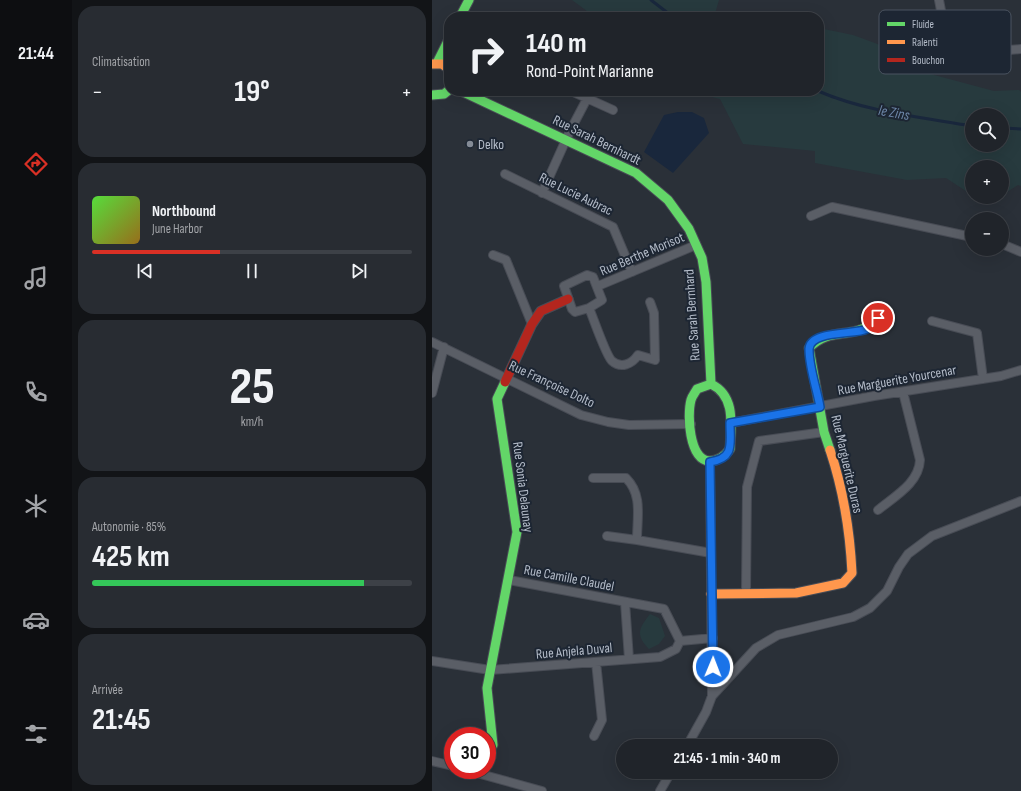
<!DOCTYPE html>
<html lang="fr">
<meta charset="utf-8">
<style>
:root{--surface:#20242a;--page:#282c32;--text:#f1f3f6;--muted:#a2a4a8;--line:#3d4147;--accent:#d93025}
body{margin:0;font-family:"Sofia Sans Condensed",sans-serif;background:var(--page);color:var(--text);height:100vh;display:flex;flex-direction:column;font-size:15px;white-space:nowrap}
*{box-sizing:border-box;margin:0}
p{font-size:13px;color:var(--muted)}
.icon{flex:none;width:22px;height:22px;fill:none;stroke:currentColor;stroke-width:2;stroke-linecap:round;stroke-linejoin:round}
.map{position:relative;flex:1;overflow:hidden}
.panel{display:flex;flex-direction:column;gap:6px;padding:6px;background:#121417;width:360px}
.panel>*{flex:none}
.hud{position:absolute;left:12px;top:12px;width:380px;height:84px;border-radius:16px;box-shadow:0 4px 16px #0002,0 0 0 1px var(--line);background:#20242a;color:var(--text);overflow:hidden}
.buttons{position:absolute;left:533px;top:108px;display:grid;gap:8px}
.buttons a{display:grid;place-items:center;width:44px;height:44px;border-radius:50%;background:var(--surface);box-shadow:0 4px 16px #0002,0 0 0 1px var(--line);font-size:20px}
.speed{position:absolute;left:12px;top:727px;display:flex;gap:8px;font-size:20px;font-weight:700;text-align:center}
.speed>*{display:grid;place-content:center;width:52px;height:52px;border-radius:50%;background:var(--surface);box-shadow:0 4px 16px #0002,0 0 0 1px var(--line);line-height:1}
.speed .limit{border:6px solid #d22;background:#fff;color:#111}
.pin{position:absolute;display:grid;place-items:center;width:34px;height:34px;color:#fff;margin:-17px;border:2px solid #fff;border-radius:50%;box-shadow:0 1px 4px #0007}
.me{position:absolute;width:44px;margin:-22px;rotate:1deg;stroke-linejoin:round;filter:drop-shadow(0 0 3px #0008)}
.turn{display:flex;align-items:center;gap:14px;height:84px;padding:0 16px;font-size:18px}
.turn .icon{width:52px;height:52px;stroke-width:2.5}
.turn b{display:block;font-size:28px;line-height:34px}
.big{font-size:30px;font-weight:700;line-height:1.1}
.panel .tile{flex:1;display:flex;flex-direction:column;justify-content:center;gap:6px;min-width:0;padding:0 14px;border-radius:16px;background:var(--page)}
.panel .dial{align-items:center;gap:0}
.dial b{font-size:52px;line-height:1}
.song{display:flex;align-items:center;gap:12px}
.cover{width:48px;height:48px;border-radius:6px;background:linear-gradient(135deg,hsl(110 70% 55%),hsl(40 70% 35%))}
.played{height:4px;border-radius:2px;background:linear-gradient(90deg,var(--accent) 40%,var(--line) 40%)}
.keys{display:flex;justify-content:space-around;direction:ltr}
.heat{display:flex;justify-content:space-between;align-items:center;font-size:22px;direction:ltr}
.charge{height:6px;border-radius:3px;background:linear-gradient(90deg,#34c759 85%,var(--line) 0)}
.trip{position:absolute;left:184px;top:739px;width:222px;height:40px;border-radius:20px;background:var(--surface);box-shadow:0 4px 16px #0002,0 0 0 1px var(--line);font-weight:700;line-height:40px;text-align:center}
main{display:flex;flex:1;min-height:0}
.tab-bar{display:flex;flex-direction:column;width:72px;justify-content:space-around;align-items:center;background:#0d0e11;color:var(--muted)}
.tab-bar .icon{width:28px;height:28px}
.tab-bar .active{color:var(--accent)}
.tab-bar b{font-size:18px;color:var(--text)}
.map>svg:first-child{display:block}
.green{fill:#273a3e;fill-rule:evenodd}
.water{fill:#19273c}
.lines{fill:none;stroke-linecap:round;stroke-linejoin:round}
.stream{stroke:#19273c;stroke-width:3}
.street-casing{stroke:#484c55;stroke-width:10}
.fast-casing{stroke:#484c55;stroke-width:11}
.slow-casing{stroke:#484c55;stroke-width:11}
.jam-casing{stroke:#484c55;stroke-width:11}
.street{stroke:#5a5e66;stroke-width:8}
.fast{stroke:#63d668;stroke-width:9}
.slow{stroke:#ff974d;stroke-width:9}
.jam{stroke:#b3261e;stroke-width:9}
.route-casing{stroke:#114b97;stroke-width:10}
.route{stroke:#1a73e8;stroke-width:7}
.poi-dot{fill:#848b96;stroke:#1d2633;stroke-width:1.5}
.labels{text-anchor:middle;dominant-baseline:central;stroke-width:4;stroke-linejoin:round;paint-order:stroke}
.street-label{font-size:14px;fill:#b4bcc9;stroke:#1d2633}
.poi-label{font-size:14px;fill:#b4bcc9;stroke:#1d2633;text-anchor:start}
.water-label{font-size:15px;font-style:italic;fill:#6d86a8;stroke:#1d2633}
.key{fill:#1d2633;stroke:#4a5360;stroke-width:1}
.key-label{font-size:11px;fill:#b4bcc9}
</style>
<main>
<nav class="tab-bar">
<b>21:44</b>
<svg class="icon active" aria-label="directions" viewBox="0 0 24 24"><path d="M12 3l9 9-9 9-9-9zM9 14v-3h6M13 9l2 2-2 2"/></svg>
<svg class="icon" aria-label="music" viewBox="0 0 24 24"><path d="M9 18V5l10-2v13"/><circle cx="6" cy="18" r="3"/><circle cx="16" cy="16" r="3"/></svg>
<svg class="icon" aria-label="phone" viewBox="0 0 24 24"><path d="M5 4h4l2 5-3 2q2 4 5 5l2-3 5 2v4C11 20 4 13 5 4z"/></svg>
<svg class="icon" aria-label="climate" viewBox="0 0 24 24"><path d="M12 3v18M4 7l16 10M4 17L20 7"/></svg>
<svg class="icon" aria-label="car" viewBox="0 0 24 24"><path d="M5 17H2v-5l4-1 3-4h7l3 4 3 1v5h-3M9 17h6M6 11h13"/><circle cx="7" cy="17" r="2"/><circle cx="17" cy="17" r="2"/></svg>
<svg class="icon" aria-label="filters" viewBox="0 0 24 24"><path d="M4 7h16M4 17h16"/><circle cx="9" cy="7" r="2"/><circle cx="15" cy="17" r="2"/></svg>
</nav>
<section class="panel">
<div class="tile"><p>Climatisation</p>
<div class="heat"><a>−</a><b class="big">19°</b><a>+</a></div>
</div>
<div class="tile">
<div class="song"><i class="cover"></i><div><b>Northbound</b><p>June Harbor</p></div></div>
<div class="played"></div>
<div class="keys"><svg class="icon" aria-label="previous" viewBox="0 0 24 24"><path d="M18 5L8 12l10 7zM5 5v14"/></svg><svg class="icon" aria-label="pause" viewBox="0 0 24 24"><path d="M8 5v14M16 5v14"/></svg><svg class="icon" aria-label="next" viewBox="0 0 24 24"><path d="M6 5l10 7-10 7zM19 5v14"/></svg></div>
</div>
<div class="tile dial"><b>25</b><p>km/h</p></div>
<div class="tile"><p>Autonomie · 85%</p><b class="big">425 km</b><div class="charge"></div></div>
<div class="tile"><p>Arrivée</p><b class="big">21:45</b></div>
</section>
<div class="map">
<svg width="589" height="791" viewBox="0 0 589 791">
<rect width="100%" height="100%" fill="#2a3038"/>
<path class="green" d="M140 0H287L282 17H163Z
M387 28 421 35 481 57 491 72 562 91 587 90 589 92V186L586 185 570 195V167H540V195L514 178 475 180 383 163V151L311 144 288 99 256 91H387ZM540 115H570V145H540Z
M218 614 227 618 233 636 227 644 217 649C203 635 207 628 218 614Z"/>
<path class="water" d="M246 112H260L272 118 277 133 241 173 212 152 232 115Z"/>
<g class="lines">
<path class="stream" d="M219 0 241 17
M386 91C435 112 488 117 540 126
M570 128 589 129"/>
<g class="street-casing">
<path id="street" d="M507 0 516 47 565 51 589 49
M139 91 181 110
M73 174 181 227 200 272
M110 193 137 133 159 91
M379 216 400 207 540 237
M570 244 589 252
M61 255 74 260 100 324
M155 275 161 277 170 300 157 308 143 312 140 309 132 286Z
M166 286 264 245
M157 308C161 317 174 356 180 361 189 369 200 364 206 355L223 360 222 313 218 302
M500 321 545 333 551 379
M0 342 149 415 176 422 197 425 259 424
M0 393 12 347
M298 423 442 396 569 376 589 370
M278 462 280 696
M161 478H194C211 495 205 517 205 540L279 553
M446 510C463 496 487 483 488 460L471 392
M175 536 205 540
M77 580 232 609 248 641
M314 593 315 487 327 441 392 432
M193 602 197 659
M248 641 281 638
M0 661 58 670 228 657 244 649 248 641
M162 736 170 720 164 662
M255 746 274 712 280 696 324 648 346 635 421 617 438 608 455 591 467 567 476 554 500 536 589 501
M0 761 21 766
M34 770 110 791
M228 791 239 772"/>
</g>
<g class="fast-casing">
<path id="fast" d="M28 17 37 0
M5 63 17 39
M29 91 204 173 236 200 257 229 270 258 274 282 279 384
M0 95 12 94 17 90
M279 384C304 396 299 425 298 449 293 456 286 461 277 461 257 459 255 415 259 400 260 396 263 393 265 389Z
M398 450 392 432 377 348C402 322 429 346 448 311
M61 745 55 688 85 532 65 399 73 382"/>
</g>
<g class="slow-casing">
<path id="slow" d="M0 64H10L17 69
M279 594 364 593 411 583 420 573C418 532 411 489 398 450"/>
</g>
<g class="jam-casing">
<path id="jam" d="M73 382 100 324 109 311 136 299"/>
</g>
<use href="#street" class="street"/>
<use href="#fast" class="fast"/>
<use href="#slow" class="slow"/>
<use href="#jam" class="jam"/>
</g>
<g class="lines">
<g class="route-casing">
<path id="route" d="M281 667 278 462C303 458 298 444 298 423L388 407C385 389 377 368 377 349 378 330 423 335 435 329 439 327 443 321 446 318"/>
</g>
<use href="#route" class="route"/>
</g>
<circle class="poi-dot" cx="38" cy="144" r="4"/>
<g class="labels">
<g class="street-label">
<text transform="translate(165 140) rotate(26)">Rue Sarah Bernhardt</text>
<text transform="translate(144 194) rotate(26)">Rue Lucie Aubrac</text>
<text transform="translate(210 254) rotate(-23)">Rue Berthe Morisot</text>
<text transform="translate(260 315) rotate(-94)">Rue Sarah Bernhard</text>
<text transform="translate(465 380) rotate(-10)">Rue Marguerite Yourcenar</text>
<text transform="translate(120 384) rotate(25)">Rue Françoise Dolto</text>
<text transform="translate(415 464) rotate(77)">Rue Marguerite Duras</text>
<text transform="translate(91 487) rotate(83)">Rue Sonia Delaunay</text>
<text transform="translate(137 578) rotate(11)">Rue Camille Claudel</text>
<text transform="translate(142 651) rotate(-5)">Rue Anjela Duval</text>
</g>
<g class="poi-label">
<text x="46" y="144">Delko</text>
</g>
<g class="water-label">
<text transform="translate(462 113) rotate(10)">le Zins</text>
</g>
</g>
<rect x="447" y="10" width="132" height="64" rx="6" class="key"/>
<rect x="455" y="22" width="18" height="4" fill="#63d668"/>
<rect x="455" y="40" width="18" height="4" fill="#ff974d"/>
<rect x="455" y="58" width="18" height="4" fill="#b3261e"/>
<g class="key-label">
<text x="480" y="28">Fluide</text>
<text x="480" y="46">Ralenti</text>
<text x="480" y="64">Bouchon</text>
</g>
</svg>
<div class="buttons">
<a><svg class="icon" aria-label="search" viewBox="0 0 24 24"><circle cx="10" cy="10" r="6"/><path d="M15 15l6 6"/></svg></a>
<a>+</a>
<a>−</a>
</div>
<div class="speed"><div class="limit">30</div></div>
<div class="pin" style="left:446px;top:318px;background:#d93025"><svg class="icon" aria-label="arrive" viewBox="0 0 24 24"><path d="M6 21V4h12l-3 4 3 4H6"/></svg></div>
<svg class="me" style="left:281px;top:667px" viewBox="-20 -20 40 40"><circle r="17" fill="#1a73e8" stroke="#fff" stroke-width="3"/><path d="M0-11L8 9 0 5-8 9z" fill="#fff"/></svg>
<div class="trip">21:45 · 1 min · 340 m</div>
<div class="hud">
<div class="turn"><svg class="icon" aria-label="right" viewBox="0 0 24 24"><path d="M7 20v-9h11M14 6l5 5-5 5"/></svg><div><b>140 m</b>Rond-Point Marianne</div></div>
</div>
</div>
</main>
